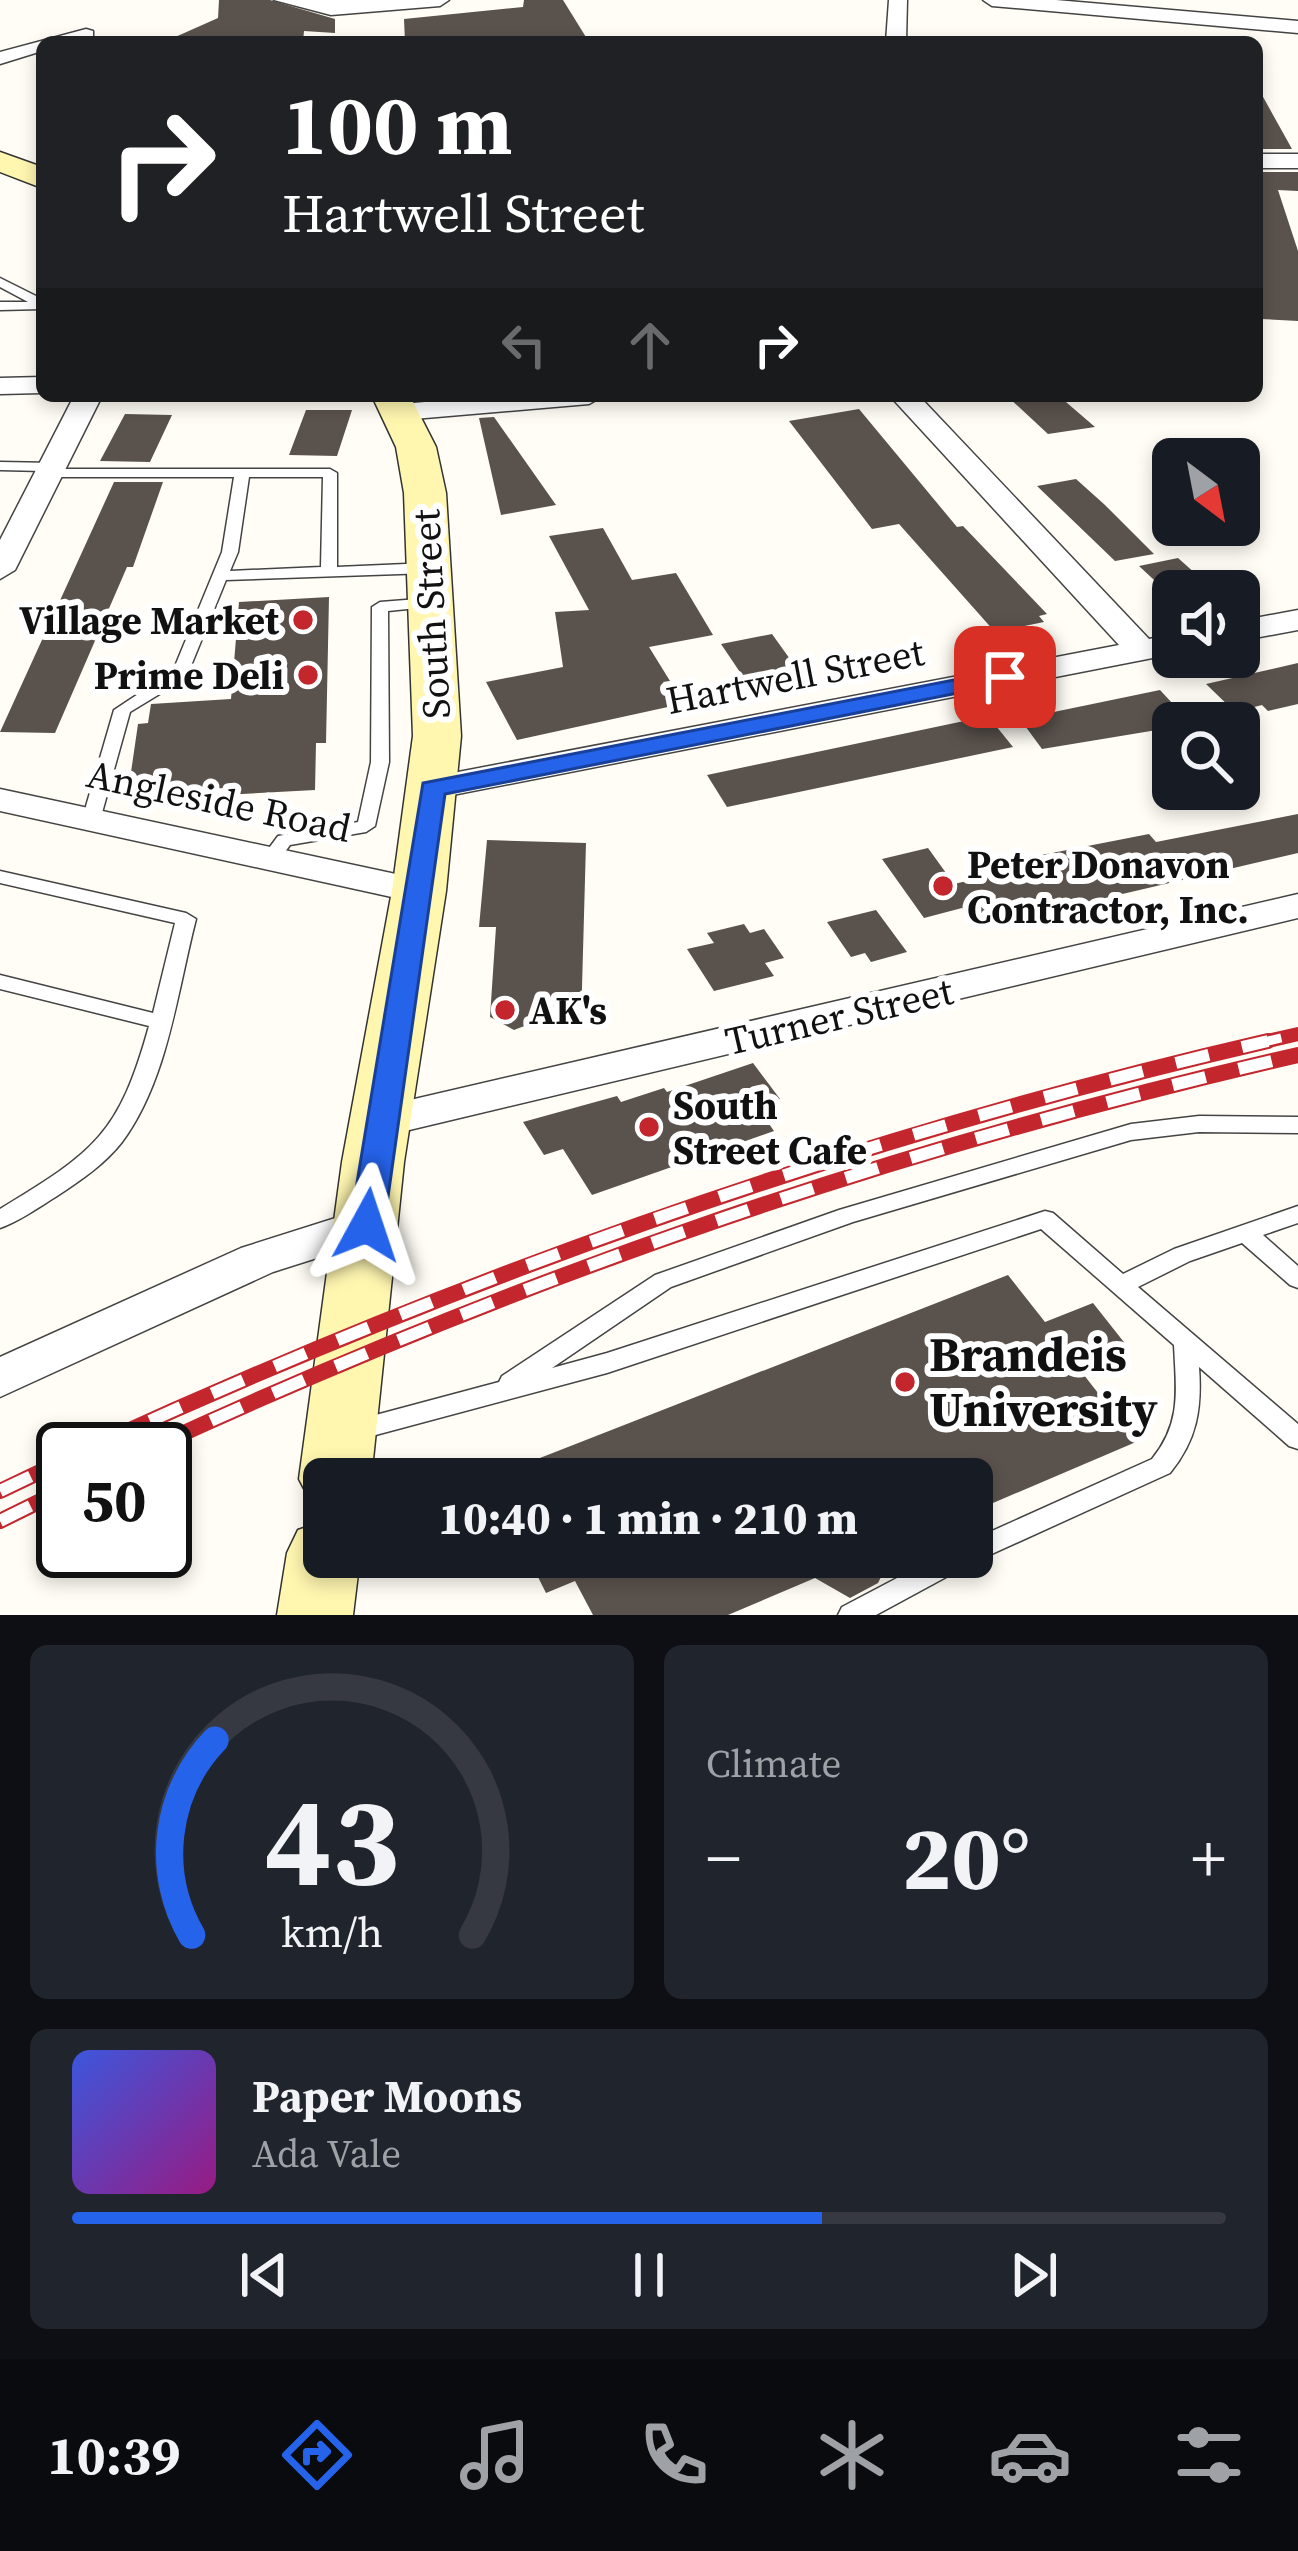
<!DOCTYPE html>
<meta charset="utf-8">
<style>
:root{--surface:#171b24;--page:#20242c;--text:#f1f3f6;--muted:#9ea1a6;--line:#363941;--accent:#2563eb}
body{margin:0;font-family:"Source Serif 4",serif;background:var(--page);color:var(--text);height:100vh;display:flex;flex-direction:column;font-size:45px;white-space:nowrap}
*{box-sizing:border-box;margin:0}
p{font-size:39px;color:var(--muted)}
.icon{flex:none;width:66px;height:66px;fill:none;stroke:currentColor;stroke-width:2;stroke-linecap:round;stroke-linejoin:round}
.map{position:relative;height:1615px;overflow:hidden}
.drawer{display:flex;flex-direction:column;gap:30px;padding:30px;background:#0d0f14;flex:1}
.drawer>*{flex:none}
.top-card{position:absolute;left:36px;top:36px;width:1227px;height:366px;border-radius:18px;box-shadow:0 6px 18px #0003;background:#202124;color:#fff;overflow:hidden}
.needle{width:78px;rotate:148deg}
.controls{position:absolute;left:1152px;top:438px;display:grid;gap:24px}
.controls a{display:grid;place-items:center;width:108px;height:108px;border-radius:18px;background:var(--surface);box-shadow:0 6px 18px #0003;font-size:60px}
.speed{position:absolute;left:36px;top:1422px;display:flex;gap:24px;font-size:60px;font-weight:700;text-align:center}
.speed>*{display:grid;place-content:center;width:156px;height:156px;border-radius:50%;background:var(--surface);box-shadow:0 6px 18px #0003;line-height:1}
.speed .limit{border:6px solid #111;border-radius:18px;background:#fff;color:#111}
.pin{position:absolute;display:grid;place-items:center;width:102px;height:102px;color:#fff;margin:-51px;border-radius:24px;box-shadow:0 6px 18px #0006}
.me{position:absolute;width:132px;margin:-66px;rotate:5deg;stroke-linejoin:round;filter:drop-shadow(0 0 9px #0008)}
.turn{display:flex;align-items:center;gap:42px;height:252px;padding:0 48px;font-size:54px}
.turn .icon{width:156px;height:156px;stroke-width:2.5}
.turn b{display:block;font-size:84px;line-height:102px}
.lanes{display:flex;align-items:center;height:114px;padding:0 48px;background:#0003;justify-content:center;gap:60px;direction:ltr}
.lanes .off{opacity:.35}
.big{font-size:90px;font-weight:800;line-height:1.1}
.drawer .card{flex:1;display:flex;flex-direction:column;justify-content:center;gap:18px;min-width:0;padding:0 42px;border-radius:18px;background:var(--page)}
.drawer .dial{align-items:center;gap:0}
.dial svg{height:312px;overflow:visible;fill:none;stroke:var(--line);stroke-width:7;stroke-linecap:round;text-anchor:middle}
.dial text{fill:var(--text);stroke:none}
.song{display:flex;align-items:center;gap:36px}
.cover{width:144px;height:144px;border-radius:18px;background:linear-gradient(135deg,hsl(230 70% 55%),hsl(310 70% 35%))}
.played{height:12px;border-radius:6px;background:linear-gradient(90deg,var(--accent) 65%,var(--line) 65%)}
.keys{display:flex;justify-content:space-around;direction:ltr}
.heat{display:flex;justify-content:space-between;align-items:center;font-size:66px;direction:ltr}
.drawer .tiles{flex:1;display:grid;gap:30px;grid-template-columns:1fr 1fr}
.card:last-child{grid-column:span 2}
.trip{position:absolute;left:303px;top:1458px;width:690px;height:120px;border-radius:18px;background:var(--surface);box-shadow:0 6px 18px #0003;font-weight:800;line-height:120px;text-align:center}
.menu{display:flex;height:192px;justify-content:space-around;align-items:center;background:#090b0e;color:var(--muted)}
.menu .icon{width:84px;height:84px}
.menu .selected{color:var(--accent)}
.menu b{font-size:54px;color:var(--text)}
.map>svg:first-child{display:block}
.building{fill:#5a524d}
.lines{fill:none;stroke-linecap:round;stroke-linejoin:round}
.service-casing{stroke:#444;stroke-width:3}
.minor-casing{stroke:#444;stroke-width:3}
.secondary-casing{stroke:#333;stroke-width:3}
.service{fill:#fff;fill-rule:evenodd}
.minor{fill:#fff;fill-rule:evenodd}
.secondary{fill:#fff6b0;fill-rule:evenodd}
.rail-far1-casing{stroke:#c4262e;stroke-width:14}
.rail-casing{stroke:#c4262e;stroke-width:16}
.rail-far1{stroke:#fff;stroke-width:9;stroke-dasharray:27;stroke-linecap:butt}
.rail{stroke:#fff;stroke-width:12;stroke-dasharray:34;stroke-linecap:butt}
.route{fill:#2563eb;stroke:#184099;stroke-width:3}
.poi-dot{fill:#c4262e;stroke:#fff;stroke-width:4.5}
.labels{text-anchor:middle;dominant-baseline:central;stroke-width:12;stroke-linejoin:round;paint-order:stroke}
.street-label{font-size:39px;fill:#111;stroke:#fff}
.poi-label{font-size:39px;font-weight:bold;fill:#111;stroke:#fff;text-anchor:start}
.near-poi-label{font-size:48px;font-weight:bold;fill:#111;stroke:#fff;text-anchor:start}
</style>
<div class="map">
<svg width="1298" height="1615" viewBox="0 0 1298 1615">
<rect width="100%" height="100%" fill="#fffdf5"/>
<path class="building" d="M219 0H270L335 19V33L304 31 303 42H164L218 18Z
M524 0H563L589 42H405L404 19 523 7Z
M1257 86 1292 149H1257Z
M1257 172H1298V191L1278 190 1298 251V321L1261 319Z
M1007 396H1059L1095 427 1048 434Z
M859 409 957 527 963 526 1047 614 1039 616 1044 622 995 632 899 524 872 529 789 421Z
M306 410H352L337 456 289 455Z
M125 414 172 415 150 462 100 461Z
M494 417 556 505 501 515 479 418Z
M1076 479 1105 505 1154 554 1115 561 1037 486Z
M114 482H163L133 567H127L55 733 0 732Z
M603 528 632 580 676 573 713 635 649 647 670 681 663 682 677 705 517 740 486 682 563 667 555 612 589 610 549 536Z
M1178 558 1215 591H1166L1139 566Z
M329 597 326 743H316L315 790 223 795 224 788 158 793 159 784 129 786 138 724 148 723 151 704 231 699 239 602Z
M772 634 805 680 752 690 721 644Z
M1298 663V704L1268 711 1262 705 1235 712 1206 684Z
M1160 690 1185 717 1157 722 1163 729 1042 749 1020 719Z
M988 716 1013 747 727 807 707 775Z
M1298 814V853L1054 910 1049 902 972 921 962 908 924 918 882 859 928 848 954 884 1027 867 1021 859 1149 834 1156 842Z
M487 840 586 843 581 1024 527 1025 514 1030 490 1017 496 927H479Z
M876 910 907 952 871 962 865 953 851 957 827 922Z
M744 924 750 933 764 929 784 958 765 963 774 976 714 991 687 949 714 943 707 933Z
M753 1063 780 1099 757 1107 774 1131 592 1195 563 1149 544 1155 523 1122 617 1096 621 1102 664 1088 667 1092Z
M1008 1275 1045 1322 1093 1303 1127 1346 1077 1366 1136 1442 972 1512V1479H486Z
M528 1557H891L878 1583 850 1598 815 1578 728 1615H593L575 1581 546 1593Z"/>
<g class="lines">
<g class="service-casing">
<path id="service" d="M0 278 42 299V309L0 310V302H28L0 287Z
M0 462 54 463 59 464 60 469H330L337 473V567L429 563 437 568 429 573 226 580 186 678 130 712 100 820 91 825 82 820 114 710 173 671 222 552 234 477H50L45 476 44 471 0 470ZM249 477H323L321 567 230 571 238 552Z
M431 598 439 603 437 606 388 611 389 762 375 826 366 832 290 845 277 863H263L261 859 278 836 358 822 371 762 372 607 380 602Z
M0 871 186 913 196 919C177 992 168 1080 122 1142 105 1164 80 1181 57 1196 39 1207 20 1221 0 1228V1209C94 1152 119 1135 149 1026L0 989V975L153 1013 175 923 0 883Z
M1199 1116 1298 1117V1133L1199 1132 1131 1140 853 1222 671 1287 552 1368 607 1353 1045 1211 1053 1213 1123 1274 1174 1249 1298 1206V1223L1263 1235 1298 1266V1288L1290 1285 1242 1243 1190 1261 1138 1287 1298 1424V1449L1289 1446 1199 1367C1202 1409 1197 1440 1170 1473L972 1563 876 1615H838L842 1607 937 1557H972V1540L1152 1459C1182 1422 1176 1390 1174 1345L1041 1229 607 1373 357 1440 348 1437 345 1430 348 1423 357 1420 499 1382 502 1376 655 1275 839 1210 1131 1124Z"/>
</g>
<g class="minor-casing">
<path id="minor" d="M274 0H449L440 6 331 15Z
M889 0H907L906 42H886Z
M983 0H1056L1298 21V33L992 6Z
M86 29 93 31V39L42 42V51L0 64V52Z
M1257 154H1298V168H1257Z
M42 377V393L0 394V378Z
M74 396H102L15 570 0 579V540Z
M493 396H603L589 404 402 420 388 412 402 404Z
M890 396H919L1149 639 1173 634V654L432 799 419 796 414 788 432 777 1119 645Z
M1298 610V630L1239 641V621Z
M0 789 419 879 438 891 419 903 0 811Z
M1298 894V918L380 1137 365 1133 359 1122 365 1111 380 1107Z
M367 1208 383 1213 389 1225 383 1237 273 1272 0 1397V1357L241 1248Z"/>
</g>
<g class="secondary-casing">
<path id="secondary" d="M0 152 42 167V188L0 172Z
M372 396H410L436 447 446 493 461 736 446 891 404 1162 371 1479H324V1505L310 1500 299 1479 342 1162 392 891 413 736 404 493 396 447Z
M324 1521V1557H360L353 1615H277L287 1553 298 1530Z"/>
</g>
<use href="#service" class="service"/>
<use href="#minor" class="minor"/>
<use href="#secondary" class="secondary"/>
<g class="rail-far1-casing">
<path id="rail-far1" d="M1255 1044 1298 1034"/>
</g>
<g class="rail-casing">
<path id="rail" d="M88 1449C469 1274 859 1135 1268 1041
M149 1449C523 1276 897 1147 1298 1055
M0 1491 63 1461
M0 1521 63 1490"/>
</g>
<use href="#rail-far1" class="rail-far1"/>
<use href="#rail" class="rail"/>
</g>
<path class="route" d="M1005 670 1017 677 1014 682 445 794 384 1225 379 1234H355L350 1225 423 783Z"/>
<g class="poi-dot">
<circle cx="303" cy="620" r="12"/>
<circle cx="308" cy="675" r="12"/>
<circle cx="943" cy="886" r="12"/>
<circle cx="505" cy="1010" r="12"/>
<circle cx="649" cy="1127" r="12"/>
<circle cx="905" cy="1382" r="12"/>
</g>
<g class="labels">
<g class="street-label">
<text transform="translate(431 614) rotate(-93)">South Street</text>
<text transform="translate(795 676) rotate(-11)">Hartwell Street</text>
<text transform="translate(219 801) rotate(12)">Angleside Road</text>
<text transform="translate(839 1016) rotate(-13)">Turner Street</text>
</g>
<g class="poi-label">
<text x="279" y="620" text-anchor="end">Village Market</text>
<text x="284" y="675" text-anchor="end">Prime Deli</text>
<text x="967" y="864">Peter Donavon<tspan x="967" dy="45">Contractor, Inc.</tspan></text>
<text x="529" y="1010">AK's</text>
<text x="673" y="1105">South<tspan x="673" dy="45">Street Cafe</tspan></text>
</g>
<g class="near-poi-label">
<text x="929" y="1354">Brandeis<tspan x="929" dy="55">University</tspan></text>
</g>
</g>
</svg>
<div class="controls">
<a><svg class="needle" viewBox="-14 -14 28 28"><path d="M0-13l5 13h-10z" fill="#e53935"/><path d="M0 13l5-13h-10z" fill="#9ea1a6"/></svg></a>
<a><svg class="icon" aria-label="sound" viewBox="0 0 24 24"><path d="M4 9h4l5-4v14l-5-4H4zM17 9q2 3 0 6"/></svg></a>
<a><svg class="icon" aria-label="search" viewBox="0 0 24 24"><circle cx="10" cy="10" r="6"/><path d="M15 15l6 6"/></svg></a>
</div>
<div class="speed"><div class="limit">50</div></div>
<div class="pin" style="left:1005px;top:677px;background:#d93025"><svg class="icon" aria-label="arrive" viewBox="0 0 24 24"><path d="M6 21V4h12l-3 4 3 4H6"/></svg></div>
<svg class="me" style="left:367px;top:1225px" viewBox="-20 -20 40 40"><path d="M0-17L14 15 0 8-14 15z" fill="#2563eb" stroke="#fff" stroke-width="4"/></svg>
<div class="trip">10:40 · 1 min · 210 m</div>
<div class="top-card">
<div class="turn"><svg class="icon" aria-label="right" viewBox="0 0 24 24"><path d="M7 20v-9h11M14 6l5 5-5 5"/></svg><div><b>100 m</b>Hartwell Street</div></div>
<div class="lanes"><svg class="icon off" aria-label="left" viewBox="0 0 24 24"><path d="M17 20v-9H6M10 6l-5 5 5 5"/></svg><svg class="icon off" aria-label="ahead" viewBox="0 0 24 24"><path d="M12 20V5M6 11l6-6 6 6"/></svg><svg class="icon" aria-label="right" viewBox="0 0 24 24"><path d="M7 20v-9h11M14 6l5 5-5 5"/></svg></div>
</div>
</div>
<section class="drawer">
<div class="tiles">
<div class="card dial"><svg viewBox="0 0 100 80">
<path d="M14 69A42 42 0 1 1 86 69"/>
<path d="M14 69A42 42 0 0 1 20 19" stroke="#2563eb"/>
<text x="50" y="56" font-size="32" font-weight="700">43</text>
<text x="50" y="72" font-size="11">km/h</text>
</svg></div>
<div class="card"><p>Climate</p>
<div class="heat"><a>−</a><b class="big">20°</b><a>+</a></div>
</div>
<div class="card">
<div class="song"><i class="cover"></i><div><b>Paper Moons</b><p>Ada Vale</p></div></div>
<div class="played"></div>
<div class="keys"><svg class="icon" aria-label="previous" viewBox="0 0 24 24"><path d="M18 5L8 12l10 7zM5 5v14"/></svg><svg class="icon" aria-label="pause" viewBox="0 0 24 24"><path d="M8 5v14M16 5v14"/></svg><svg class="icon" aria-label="next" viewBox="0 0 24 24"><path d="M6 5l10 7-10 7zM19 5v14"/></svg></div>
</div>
</div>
</section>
<nav class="menu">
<b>10:39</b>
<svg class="icon selected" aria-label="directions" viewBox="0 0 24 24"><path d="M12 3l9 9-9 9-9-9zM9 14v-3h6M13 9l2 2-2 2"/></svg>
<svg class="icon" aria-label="music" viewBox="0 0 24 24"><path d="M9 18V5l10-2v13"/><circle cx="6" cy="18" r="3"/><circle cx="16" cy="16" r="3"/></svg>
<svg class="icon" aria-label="phone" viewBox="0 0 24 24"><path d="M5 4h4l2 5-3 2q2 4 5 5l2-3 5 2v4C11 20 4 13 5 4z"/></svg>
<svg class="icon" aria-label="climate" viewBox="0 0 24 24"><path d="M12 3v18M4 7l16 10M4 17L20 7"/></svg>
<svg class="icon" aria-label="car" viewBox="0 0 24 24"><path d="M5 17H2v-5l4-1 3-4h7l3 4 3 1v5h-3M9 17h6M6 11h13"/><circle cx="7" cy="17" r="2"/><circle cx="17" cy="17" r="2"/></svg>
<svg class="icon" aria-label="filters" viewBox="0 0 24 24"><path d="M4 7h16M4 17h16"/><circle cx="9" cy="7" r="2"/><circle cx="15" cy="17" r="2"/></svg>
</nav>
